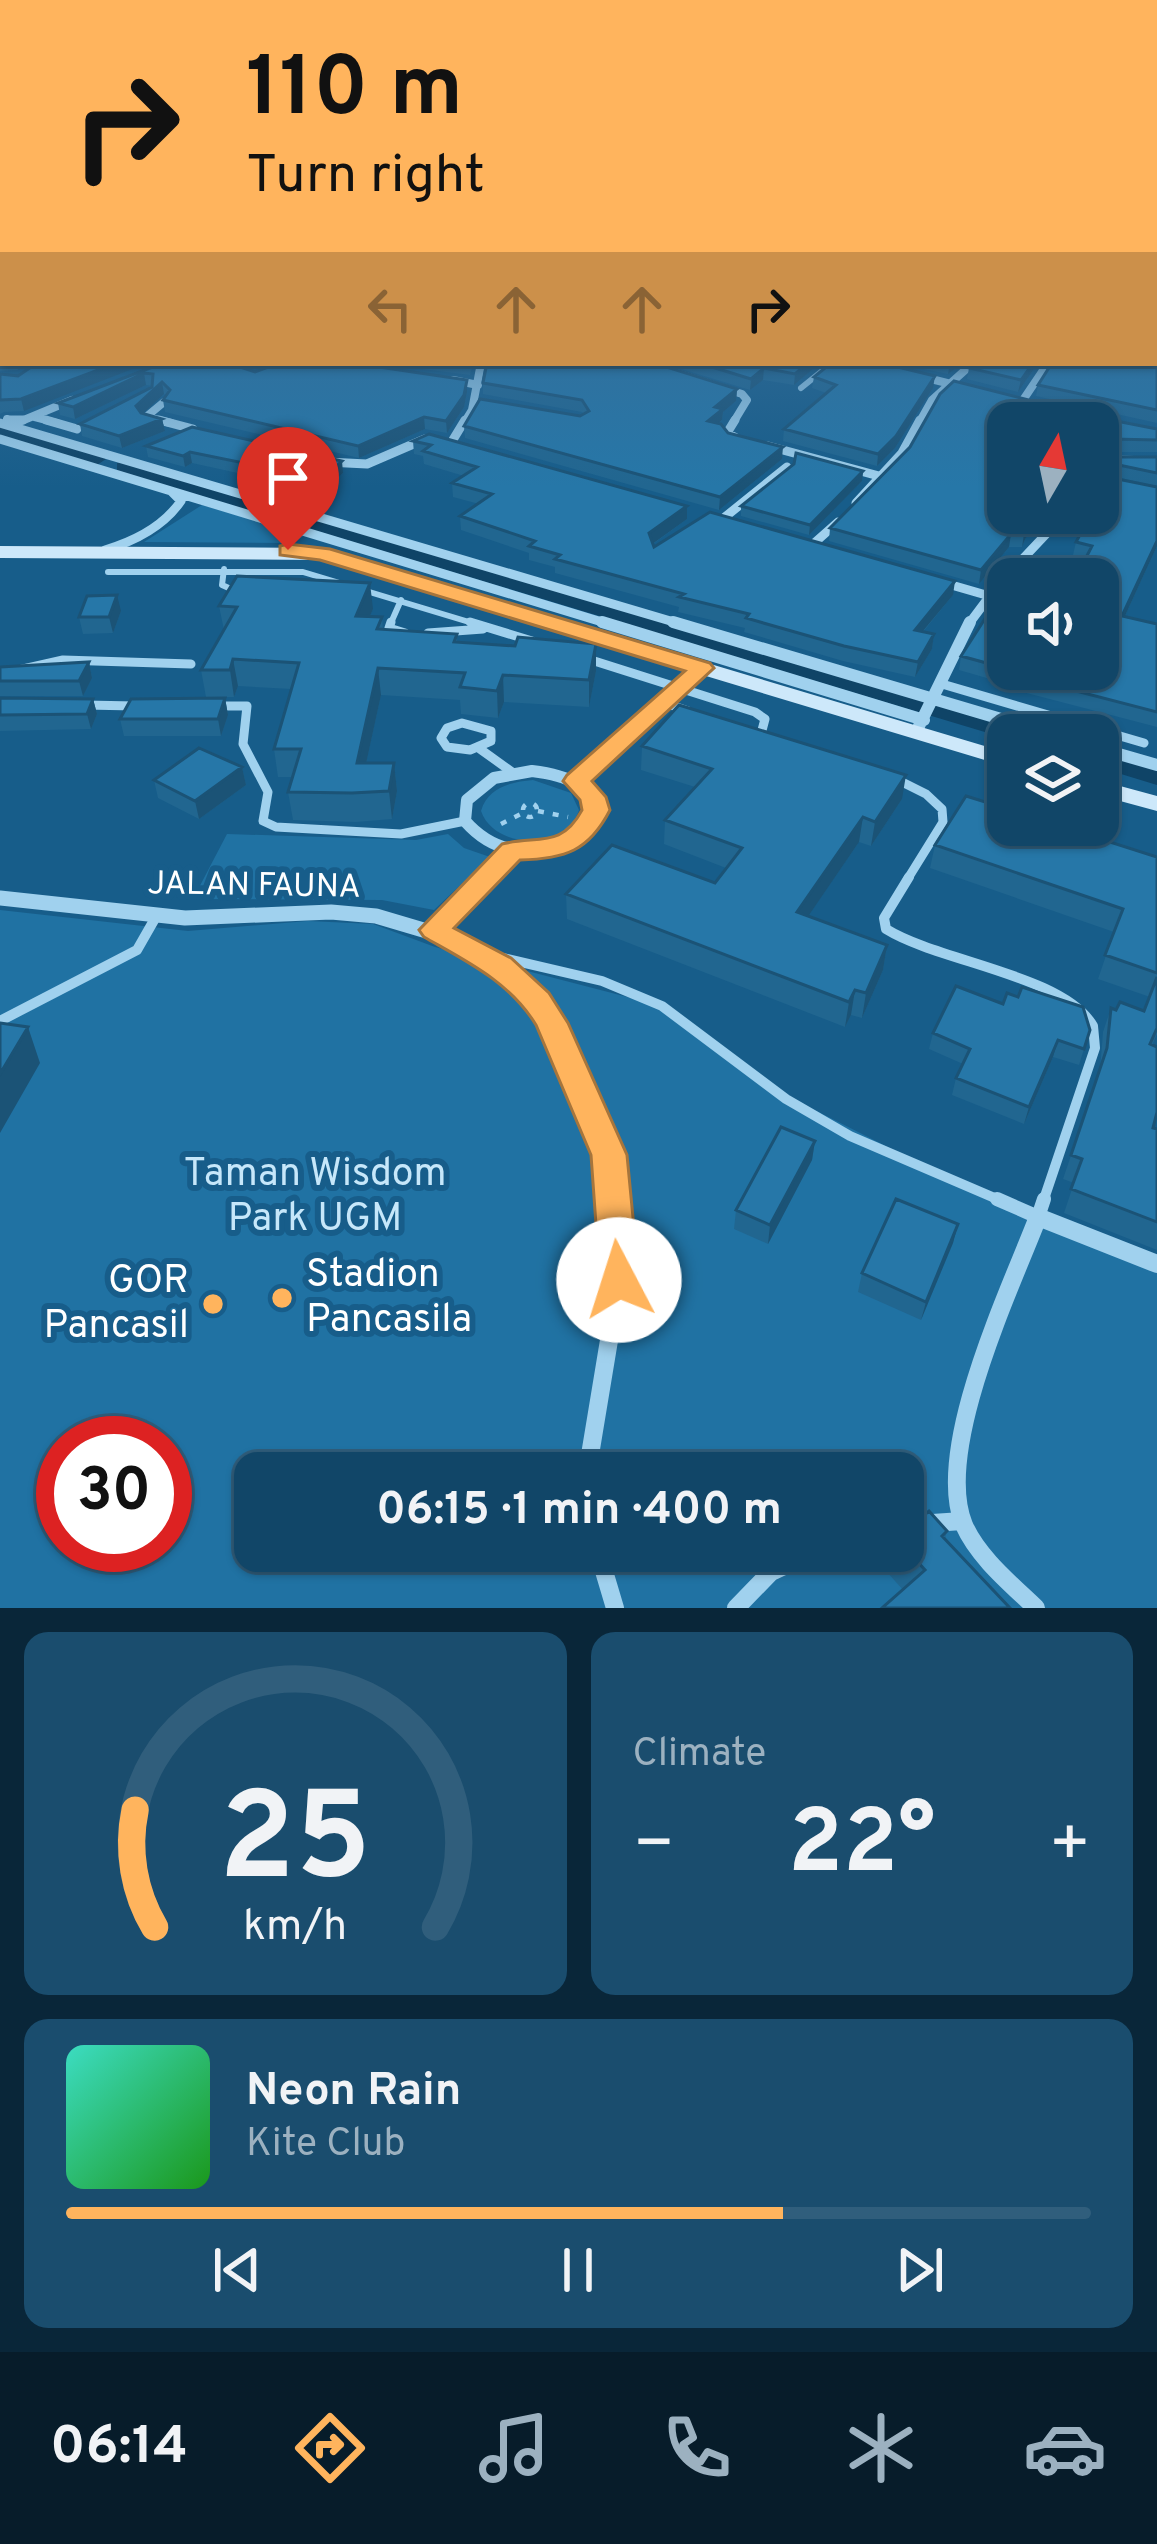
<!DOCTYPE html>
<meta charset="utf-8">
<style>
:root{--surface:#114668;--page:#1a4d6e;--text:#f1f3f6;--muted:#9cb1c0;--line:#305e7c;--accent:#ffb45d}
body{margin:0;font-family:Overpass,sans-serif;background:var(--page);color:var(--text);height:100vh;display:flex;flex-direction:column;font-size:45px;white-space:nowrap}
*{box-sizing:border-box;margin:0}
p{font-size:39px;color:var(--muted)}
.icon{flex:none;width:66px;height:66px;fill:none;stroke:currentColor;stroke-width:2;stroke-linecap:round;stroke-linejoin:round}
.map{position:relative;height:1608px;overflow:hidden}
.panel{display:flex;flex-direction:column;gap:24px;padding:24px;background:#092639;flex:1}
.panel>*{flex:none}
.hud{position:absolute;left:0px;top:0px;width:1158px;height:366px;box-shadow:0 3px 9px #0004,0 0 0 3px var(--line);background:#ffb45d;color:#111;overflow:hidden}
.needle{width:78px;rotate:9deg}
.buttons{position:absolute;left:987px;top:402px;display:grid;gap:24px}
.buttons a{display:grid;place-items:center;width:132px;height:132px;border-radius:24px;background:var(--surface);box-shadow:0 3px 9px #0004,0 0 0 3px var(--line);font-size:60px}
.speed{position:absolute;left:36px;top:1416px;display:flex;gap:24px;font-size:60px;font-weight:700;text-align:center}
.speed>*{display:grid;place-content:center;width:156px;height:156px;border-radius:50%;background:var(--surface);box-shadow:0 3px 9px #0004,0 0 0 3px var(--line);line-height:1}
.speed .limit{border:18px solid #d22;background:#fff;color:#111}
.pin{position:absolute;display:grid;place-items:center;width:102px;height:102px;color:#fff;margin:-123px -51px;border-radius:50% 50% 50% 0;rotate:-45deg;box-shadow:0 0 12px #0007}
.pin .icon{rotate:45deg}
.me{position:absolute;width:132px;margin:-66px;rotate:355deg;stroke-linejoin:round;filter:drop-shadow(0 0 9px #0008)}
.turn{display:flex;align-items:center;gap:42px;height:252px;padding:0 48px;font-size:54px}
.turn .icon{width:156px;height:156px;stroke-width:2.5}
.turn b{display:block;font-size:84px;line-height:102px}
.lanes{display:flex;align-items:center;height:114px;padding:0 48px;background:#0003;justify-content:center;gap:60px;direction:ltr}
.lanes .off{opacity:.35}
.big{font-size:90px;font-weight:700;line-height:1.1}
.panel .card{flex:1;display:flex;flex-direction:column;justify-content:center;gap:18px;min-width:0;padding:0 42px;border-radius:24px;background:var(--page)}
.panel .dial{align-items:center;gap:0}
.dial svg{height:312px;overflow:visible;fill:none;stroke:var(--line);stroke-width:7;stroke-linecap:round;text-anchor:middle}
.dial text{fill:var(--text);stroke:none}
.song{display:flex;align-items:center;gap:36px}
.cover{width:144px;height:144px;border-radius:18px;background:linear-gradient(135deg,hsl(170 70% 55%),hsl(120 70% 35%))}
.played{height:12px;border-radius:6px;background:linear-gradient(90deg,var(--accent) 70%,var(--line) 70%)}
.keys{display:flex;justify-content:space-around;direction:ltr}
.heat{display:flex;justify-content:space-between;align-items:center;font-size:66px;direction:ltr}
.panel .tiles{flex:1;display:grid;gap:24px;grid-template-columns:1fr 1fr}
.card:last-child{grid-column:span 2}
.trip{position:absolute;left:234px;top:1452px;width:690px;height:120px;border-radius:24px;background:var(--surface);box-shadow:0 3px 9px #0004,0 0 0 3px var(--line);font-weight:700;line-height:120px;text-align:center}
.menu{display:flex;height:192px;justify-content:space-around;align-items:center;background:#071c2a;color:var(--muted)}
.menu .icon{width:84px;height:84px}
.menu .active{color:var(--accent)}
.menu b{font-size:54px;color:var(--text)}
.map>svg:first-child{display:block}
.green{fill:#2072a3;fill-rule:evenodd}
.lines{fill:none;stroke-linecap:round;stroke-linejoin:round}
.canal{fill:#0f4467;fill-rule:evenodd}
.path{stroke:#a0d1ee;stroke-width:4.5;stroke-dasharray:6 9;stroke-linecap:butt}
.lane-far3{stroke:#a0d1ee;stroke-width:6}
.lane-far2{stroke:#a0d1ee;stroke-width:9}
.lane-far1{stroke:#a0d1ee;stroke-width:10}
.lane{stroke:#a0d1ee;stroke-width:14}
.street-far4{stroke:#a0d1ee;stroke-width:8}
.street-far3{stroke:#a0d1ee;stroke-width:9}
.street-far2{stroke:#a0d1ee;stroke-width:12}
.street-far1{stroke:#a0d1ee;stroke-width:15}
.street{stroke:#a0d1ee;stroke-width:18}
.secondary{fill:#cde8fa;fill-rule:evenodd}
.wall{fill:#216690}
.shaded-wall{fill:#1b5376}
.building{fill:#2677a8;stroke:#1b5376;stroke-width:3}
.route{fill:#ffb45d;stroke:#a6753c;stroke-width:3}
.poi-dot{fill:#ffb45d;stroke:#175d8a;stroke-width:4.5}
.labels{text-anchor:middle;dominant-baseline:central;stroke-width:12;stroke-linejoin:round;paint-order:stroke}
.street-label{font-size:33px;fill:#fff;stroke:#175d8a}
.near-park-label{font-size:39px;fill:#c6e7fa;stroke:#175d8a}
.near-poi-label{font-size:39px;fill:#fff;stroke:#175d8a;text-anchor:start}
</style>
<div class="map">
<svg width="1157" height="1608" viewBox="0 0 1157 1608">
<rect width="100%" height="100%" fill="#175d8a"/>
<path class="green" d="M202 505 305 535 293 543 144 542Z
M533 780 571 793 579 810C567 850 495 851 481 811 488 787 511 782 533 780Z
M227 834 416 840 448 834 464 848 490 857 434 910 382 900 193 899Z
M0 910 188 931 308 921 373 924 435 947 662 1006 777 1091 959 1183 1157 1264V1608H0ZM63 1443H165V1545H63ZM255 1473H903V1551H255Z"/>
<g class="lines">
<path class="canal" d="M0 425 104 455 106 459 97 465 0 436Z
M117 463H131L1029 730 1033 735H1008V739L117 471Z
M1098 751 1157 769V785L1098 767Z"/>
<path class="path" d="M523 810a7 7 0 1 1 14 0a7 7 0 1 1-14 0Z
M538 811 568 817
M501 824 523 813"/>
<path class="lane-far3" d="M801 388 832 363
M224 569 222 585 240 593
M108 572H303L479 625
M390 625 401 600"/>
<path class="lane-far2" d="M391 622 389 628 405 633
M470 622 532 641
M428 633 483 629
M588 659 755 712 765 719 761 734
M0 674 63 660 191 664
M942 684 1144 743
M665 703 688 711
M85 705 135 706
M217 706H247L243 744 268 792 263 821 276 827 401 834 465 821
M462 723 491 731V741L470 750 447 747 441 738 447 728Z
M480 749 512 772
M898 780 926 794 942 809 943 822 907 880
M576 781 702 669"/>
<path class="lane-far1" d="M909 877 884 918 886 929C939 962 1064 975 1093 1026L1095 1048 1043 1202
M486 954 602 981 662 1006 786 1099 850 1136 1004 1202
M0 1021 137 950 157 915"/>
<path class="lane" d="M997 1199 1038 1217 1044 1199"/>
<path class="street-far4" d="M645 363 742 394 747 400 733 423
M919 376 963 387
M453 380 478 385
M1023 400 1048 363
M164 402 146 417 171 423
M34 417 57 423
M7 419 19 422 72 400
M464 423 472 410 481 363
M919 423 932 400 973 363"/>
<path class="street-far3" d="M12 420H23
M46 420 77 429
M159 420 193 429
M735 420 727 433 736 438
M0 423 684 625
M0 439 612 625
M451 443 465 420
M768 446 879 476
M327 462 367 464 425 439
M1098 478 1112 460 1157 461
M856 503 902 453 920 420
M720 521 787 467
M812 545 838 522
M105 550C135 541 163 527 181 501L172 492
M941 582 986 595
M968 625 998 585 1066 513"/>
<path class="street-far2" d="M602 622 924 720
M673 622 1055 735
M919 726 970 622
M1098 748 1157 765
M532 771C565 775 597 784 593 823 554 859 501 862 465 821L467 800 494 778Z
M483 880 512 851"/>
<path class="street-far1" d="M0 898 185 918 331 912 376 916 457 940 519 982 552 1023 609 1155 613 1202
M434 930 486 877"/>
<path class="street" d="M587 1473 619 1280 613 1199
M903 1525 962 1521
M598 1551 615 1608
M736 1608 771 1572 816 1551
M1036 1608C1011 1584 978 1557 964 1525 933 1450 1010 1290 1038 1217L1157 1264"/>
<path class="secondary" d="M0 546 322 548 1008 753V767L321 560 0 558Z
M1098 780 1157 796V811L1098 795Z"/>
</g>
<path class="wall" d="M0 262H3V363H28L18 370 0 371Z
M1157 359V423L1036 396 1038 385Z
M163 363 255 372 467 380V392L464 407 447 433 425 429 359 458 165 412 163 400 166 396 164 394 143 413 162 419 165 431 122 448 82 436 80 424 152 387 153 386 146 385 75 419 60 415 58 403Z
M374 363H473L470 375Z
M662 363H820L794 385 763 380 750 390Z
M894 363H963L948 374Z
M974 363H1038L1018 392 967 379 969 368Z
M0 374 18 376 24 411 4 412 0 414Z
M814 377 933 388 895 448 877 466 783 441 784 429 826 393 812 388Z
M483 383 737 389 736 401 723 412 722 420 719 423 728 433 782 459 719 510 465 438 464 426 580 416 584 414 582 412 483 394Z
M1096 417 1157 429V452H1109L1098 465V423L1008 513H1054L1049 518 1036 514 1022 547H1009L979 584 829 541 830 528Z
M192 427 343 473 331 483 281 470 265 479 192 463 185 467 148 457 146 446Z
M413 441 687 519 653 544 654 547 953 595 923 632 934 634 932 649 915 677 843 661 744 632 745 628 678 612 679 607 555 573V567L529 560V553L461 530 460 516 479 504 453 497 452 483 464 476 424 464 423 456 414 454Z
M1157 457V486L1111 476 1114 464Z
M794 464 863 471 862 481 809 535 741 516V506Z
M1157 487V546L1125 616 1157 624V727L996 685 997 681 959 670 961 656 1098 669 1086 558 1073 555 1076 542 1090 517 1074 513H1098Z
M219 606 373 609 370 616 382 617 383 629 457 634V643L596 671 589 707 504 702 498 718 461 714 460 700 381 695 366 763H394L397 791 392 819 356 822 293 820 288 792 292 777H278L274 749 292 689 238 686 234 697H206L201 670 224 630Z
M121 611 113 633 83 634 79 617Z
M89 662 92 678 83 696H0V667Z
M0 698 93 699 97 714 91 729 0 731Z
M225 698 228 715 221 736H124L120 719Z
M642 746 902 799 871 846 859 842 808 916 887 945 883 970 862 1018 851 1015 845 1027 567 919 566 894 715 883 726 868 664 844 665 820 695 787 641 770Z
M242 767 246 785 199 819 158 798 154 780Z
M935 845 1157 857V1034L1152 1045 1153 1128 1157 1129V1250L1064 1213 1074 1183 1063 1179 1100 1070 1103 1032 1111 1008 1144 1011 1150 997 1098 979 1114 932 930 868Z
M1090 1030 1079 1065 1053 1057 1024 1124 952 1095 956 1078 963 1064 929 1049 933 1033Z
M815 1141 812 1160 768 1244 734 1229 736 1210Z
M958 1224 953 1243 921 1320 858 1292 862 1273Z
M947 1531 945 1539 1010 1608 903 1590 887 1572 893 1551H903V1533Z"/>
<path class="shaded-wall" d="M16 363H28L18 370Z
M117 363H148L24 411 21 399Z
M808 363H820L794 385 795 374Z
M950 363H963L948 374Z
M1033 363H1038L1018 392 1021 380Z
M764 368 763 380 750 390 751 379Z
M144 373 146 385 75 419 73 407Z
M935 376 933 388 895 448 877 466 878 454Z
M467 380V392L464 407 447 433 446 421Z
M162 382 164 394 138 418 136 406Z
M737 389 736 401 723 412 722 420 707 433 708 421 715 407Z
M424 417 425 429 359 458 358 446Z
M162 419 165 431 122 448 119 436Z
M1112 439 1109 452 1098 465V456Z
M783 447 782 459 719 510 720 497Z
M190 452 192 463 185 467 183 456Z
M280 459 281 470 265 479 263 467Z
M342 461 343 473 331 483 330 472Z
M863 471 862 481 809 535 810 525Z
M687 506V519L648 547 649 533Z
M1033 513H1036L1022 547 1024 534Z
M1011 534 1009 547 979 584 981 570Z
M1157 541V546L1119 629 1122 616Z
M955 581 953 595 912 644 915 630Z
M370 583 373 609 359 642 356 616Z
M117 595 121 611 113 633 109 617Z
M934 634 932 649 915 677 918 662Z
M596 644V671L589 707V680Z
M233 659 238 686 234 697 230 670Z
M89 662 92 678 83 696 79 681Z
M378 668 381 695 360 791 357 763Z
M503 675 504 702 498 718 497 691Z
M225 698 228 715 221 736 218 719Z
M93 699 97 714 91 729 87 714Z
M394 763 397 791 392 819 389 791Z
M242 767 246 785 199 819 195 801Z
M906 775 902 799 871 846 875 822Z
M863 817 859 842 794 937 797 912Z
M887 945 883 970 862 1018 866 993Z
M855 990 851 1015 845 1027 849 1002Z
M28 1027 40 1063 0 1133V1074Z
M1058 1040 1053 1057 1024 1124 1029 1107Z
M815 1141 812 1160 768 1244 770 1225Z
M958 1224 953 1243 921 1320 926 1302Z"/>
<path class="building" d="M0 262H3V360H0Z
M1155 262H1157V347L1155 346Z
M1155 359H1157V410L1038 385 1052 363H1155Z
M37 363H117L21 399 0 400V374L18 376Z
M163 363H228L255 372 279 363H352L467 380 464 395 446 421 424 417 358 446 163 400 170 390 162 382 136 406 141 413 162 419 119 436 80 424 152 387 153 374 144 373 73 407 58 403Z
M487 363H654L737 389 715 407 723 409 708 421 721 424 728 433 783 447 720 497 464 426 480 399 580 416 589 411 582 400 483 383Z
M699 363H808L795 374 764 368 751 379Z
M831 363H881L935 376 896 436 878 454 784 429 836 385 814 377Z
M974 363H1033L1021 380 969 368Z
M954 381 1096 417 1157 429V440L1112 439 1098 456V423H1008V513H1033L1024 534H1011L981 570 830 528 910 447 940 394Z
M192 427 342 461 330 472 280 459 263 467 190 452 183 456 146 446Z
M429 434 687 506 649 533 654 547 710 512 955 581 915 630 934 634 918 662 844 646 746 618 749 614 679 597 684 594 555 559 560 555 529 546 535 541 460 516 492 494 452 483 477 467 423 451 431 445 413 441Z
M796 453 863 471 810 525 741 506 794 464Z
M1119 457H1157V473L1114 464Z
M1098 475 1157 487V541L1122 616 1157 624V712L999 671 1001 667 961 656 988 614 1008 619V669H1098V579H1075L1092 546 1076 542 1092 513H1098Z
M237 576 370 583 356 616 382 617 377 629 457 634 454 642 515 646 518 637 596 644 589 680 503 675 497 691 460 687 465 673 378 668 357 763H394L389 791 352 793 288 792 301 749H274L299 663 233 659 230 670H201L237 607 219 606Z
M117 595 109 617H79L87 596Z
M89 662 79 681H0V667Z
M0 698 93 699 87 714 0 715Z
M225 698 218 719H120L131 699Z
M679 705 906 775 875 822 863 817 797 912 887 945 866 993 855 990 849 1002 566 894 612 845 715 883 742 848 665 820 712 769 642 746Z
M199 748 242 767 195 801 154 780Z
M966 796 1008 809V825H1057L1157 857V973L1105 955 1123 909 935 845Z
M1157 977V1028L1150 1044 1157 1047V1112L1153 1128 1157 1129V1222L1071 1189 1082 1159 1071 1155 1107 1048 1111 1008 1116 1010 1120 1002 1144 1011Z
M956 986 1003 1004 1007 993 1018 997 1022 987 1083 1007 1090 1030 1084 1049 1058 1040 1029 1107 956 1078 970 1049 933 1033Z
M0 1023 28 1027 0 1074Z
M781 1127 815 1141 770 1225 736 1210Z
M896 1199 958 1224 926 1302 862 1273Z
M929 1511 947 1531 942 1536 1010 1608H882L925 1570 903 1546V1533Z"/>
<linearGradient id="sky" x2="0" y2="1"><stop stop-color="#0d334c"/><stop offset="0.54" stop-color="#366d98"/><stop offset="1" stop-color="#366d98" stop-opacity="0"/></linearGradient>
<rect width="1157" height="487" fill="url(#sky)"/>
<path class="route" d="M288 544 330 549 710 663 714 668 592 781 606 797 610 810C589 851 565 859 520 860L454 928 511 958 549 993 568 1023 627 1155 639 1280 633 1292 619 1297 606 1292 600 1280 591 1155 536 1025C510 982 466 961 424 937L419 930 502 844C538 835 561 849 582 810L580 800 563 781 567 775 685 671 320 560 280 555V546Z"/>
<g class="poi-dot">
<circle cx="282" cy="1298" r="12"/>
<circle cx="213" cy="1304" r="12"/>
</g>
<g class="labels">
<g class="street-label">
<text transform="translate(254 887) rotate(1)">JALAN FAUNA</text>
</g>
<g class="near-park-label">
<text x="315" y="1175">Taman Wisdom<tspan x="315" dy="45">Park UGM</tspan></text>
</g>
<g class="near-poi-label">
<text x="306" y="1276">Stadion<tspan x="306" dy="45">Pancasila</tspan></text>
<text x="189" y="1282" text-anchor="end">GOR<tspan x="189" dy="45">Pancasil</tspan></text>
</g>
</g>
</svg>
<div class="buttons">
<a><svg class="needle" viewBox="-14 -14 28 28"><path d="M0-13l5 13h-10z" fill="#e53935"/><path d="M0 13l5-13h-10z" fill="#9cb1c0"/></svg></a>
<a><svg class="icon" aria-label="sound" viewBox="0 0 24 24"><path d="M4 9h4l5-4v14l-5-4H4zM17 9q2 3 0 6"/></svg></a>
<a><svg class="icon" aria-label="layers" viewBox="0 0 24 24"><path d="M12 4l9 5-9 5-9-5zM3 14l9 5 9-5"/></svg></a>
</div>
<div class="speed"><div class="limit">30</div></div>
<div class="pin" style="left:288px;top:550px;background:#d93025"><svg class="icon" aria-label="arrive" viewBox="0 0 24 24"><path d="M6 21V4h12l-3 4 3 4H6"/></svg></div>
<svg class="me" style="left:619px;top:1280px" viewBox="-20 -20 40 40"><circle r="19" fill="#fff"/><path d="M0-13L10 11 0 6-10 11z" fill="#ffb45d"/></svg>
<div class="trip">06:15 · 1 min · 400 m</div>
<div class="hud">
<div class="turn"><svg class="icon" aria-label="right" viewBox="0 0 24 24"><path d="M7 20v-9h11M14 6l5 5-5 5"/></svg><div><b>110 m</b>Turn right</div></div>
<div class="lanes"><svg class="icon off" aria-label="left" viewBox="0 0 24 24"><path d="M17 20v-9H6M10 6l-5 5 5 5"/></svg><svg class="icon off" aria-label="ahead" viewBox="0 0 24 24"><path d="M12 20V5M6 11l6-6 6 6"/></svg><svg class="icon off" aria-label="ahead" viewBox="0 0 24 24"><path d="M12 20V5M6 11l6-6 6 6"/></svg><svg class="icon" aria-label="right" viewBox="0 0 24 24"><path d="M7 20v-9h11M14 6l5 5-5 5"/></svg></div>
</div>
</div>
<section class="panel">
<div class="tiles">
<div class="card dial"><svg viewBox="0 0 100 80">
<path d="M14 69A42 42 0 1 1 86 69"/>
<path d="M14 69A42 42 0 0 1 9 39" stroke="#ffb45d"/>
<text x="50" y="56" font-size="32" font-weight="700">25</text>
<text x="50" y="72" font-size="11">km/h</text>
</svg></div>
<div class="card"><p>Climate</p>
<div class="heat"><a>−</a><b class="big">22°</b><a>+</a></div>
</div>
<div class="card">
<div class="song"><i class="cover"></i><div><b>Neon Rain</b><p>Kite Club</p></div></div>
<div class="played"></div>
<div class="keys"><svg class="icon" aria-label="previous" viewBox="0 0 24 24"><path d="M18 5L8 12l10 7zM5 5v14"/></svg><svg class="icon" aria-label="pause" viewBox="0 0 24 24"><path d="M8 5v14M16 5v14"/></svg><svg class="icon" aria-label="next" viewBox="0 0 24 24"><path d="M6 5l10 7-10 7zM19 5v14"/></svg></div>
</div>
</div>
</section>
<nav class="menu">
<b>06:14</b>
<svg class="icon active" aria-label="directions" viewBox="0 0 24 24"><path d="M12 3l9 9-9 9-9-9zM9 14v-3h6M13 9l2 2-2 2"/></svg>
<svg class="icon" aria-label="music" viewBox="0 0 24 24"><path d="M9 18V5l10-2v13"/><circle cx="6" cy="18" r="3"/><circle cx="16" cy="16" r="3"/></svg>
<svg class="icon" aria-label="phone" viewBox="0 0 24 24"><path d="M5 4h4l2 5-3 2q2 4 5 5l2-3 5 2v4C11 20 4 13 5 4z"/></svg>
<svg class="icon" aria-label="climate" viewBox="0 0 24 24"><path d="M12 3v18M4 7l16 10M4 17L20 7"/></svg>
<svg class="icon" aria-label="car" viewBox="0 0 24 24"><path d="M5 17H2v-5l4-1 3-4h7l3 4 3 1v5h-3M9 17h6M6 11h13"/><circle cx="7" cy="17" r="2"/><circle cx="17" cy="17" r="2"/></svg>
</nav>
